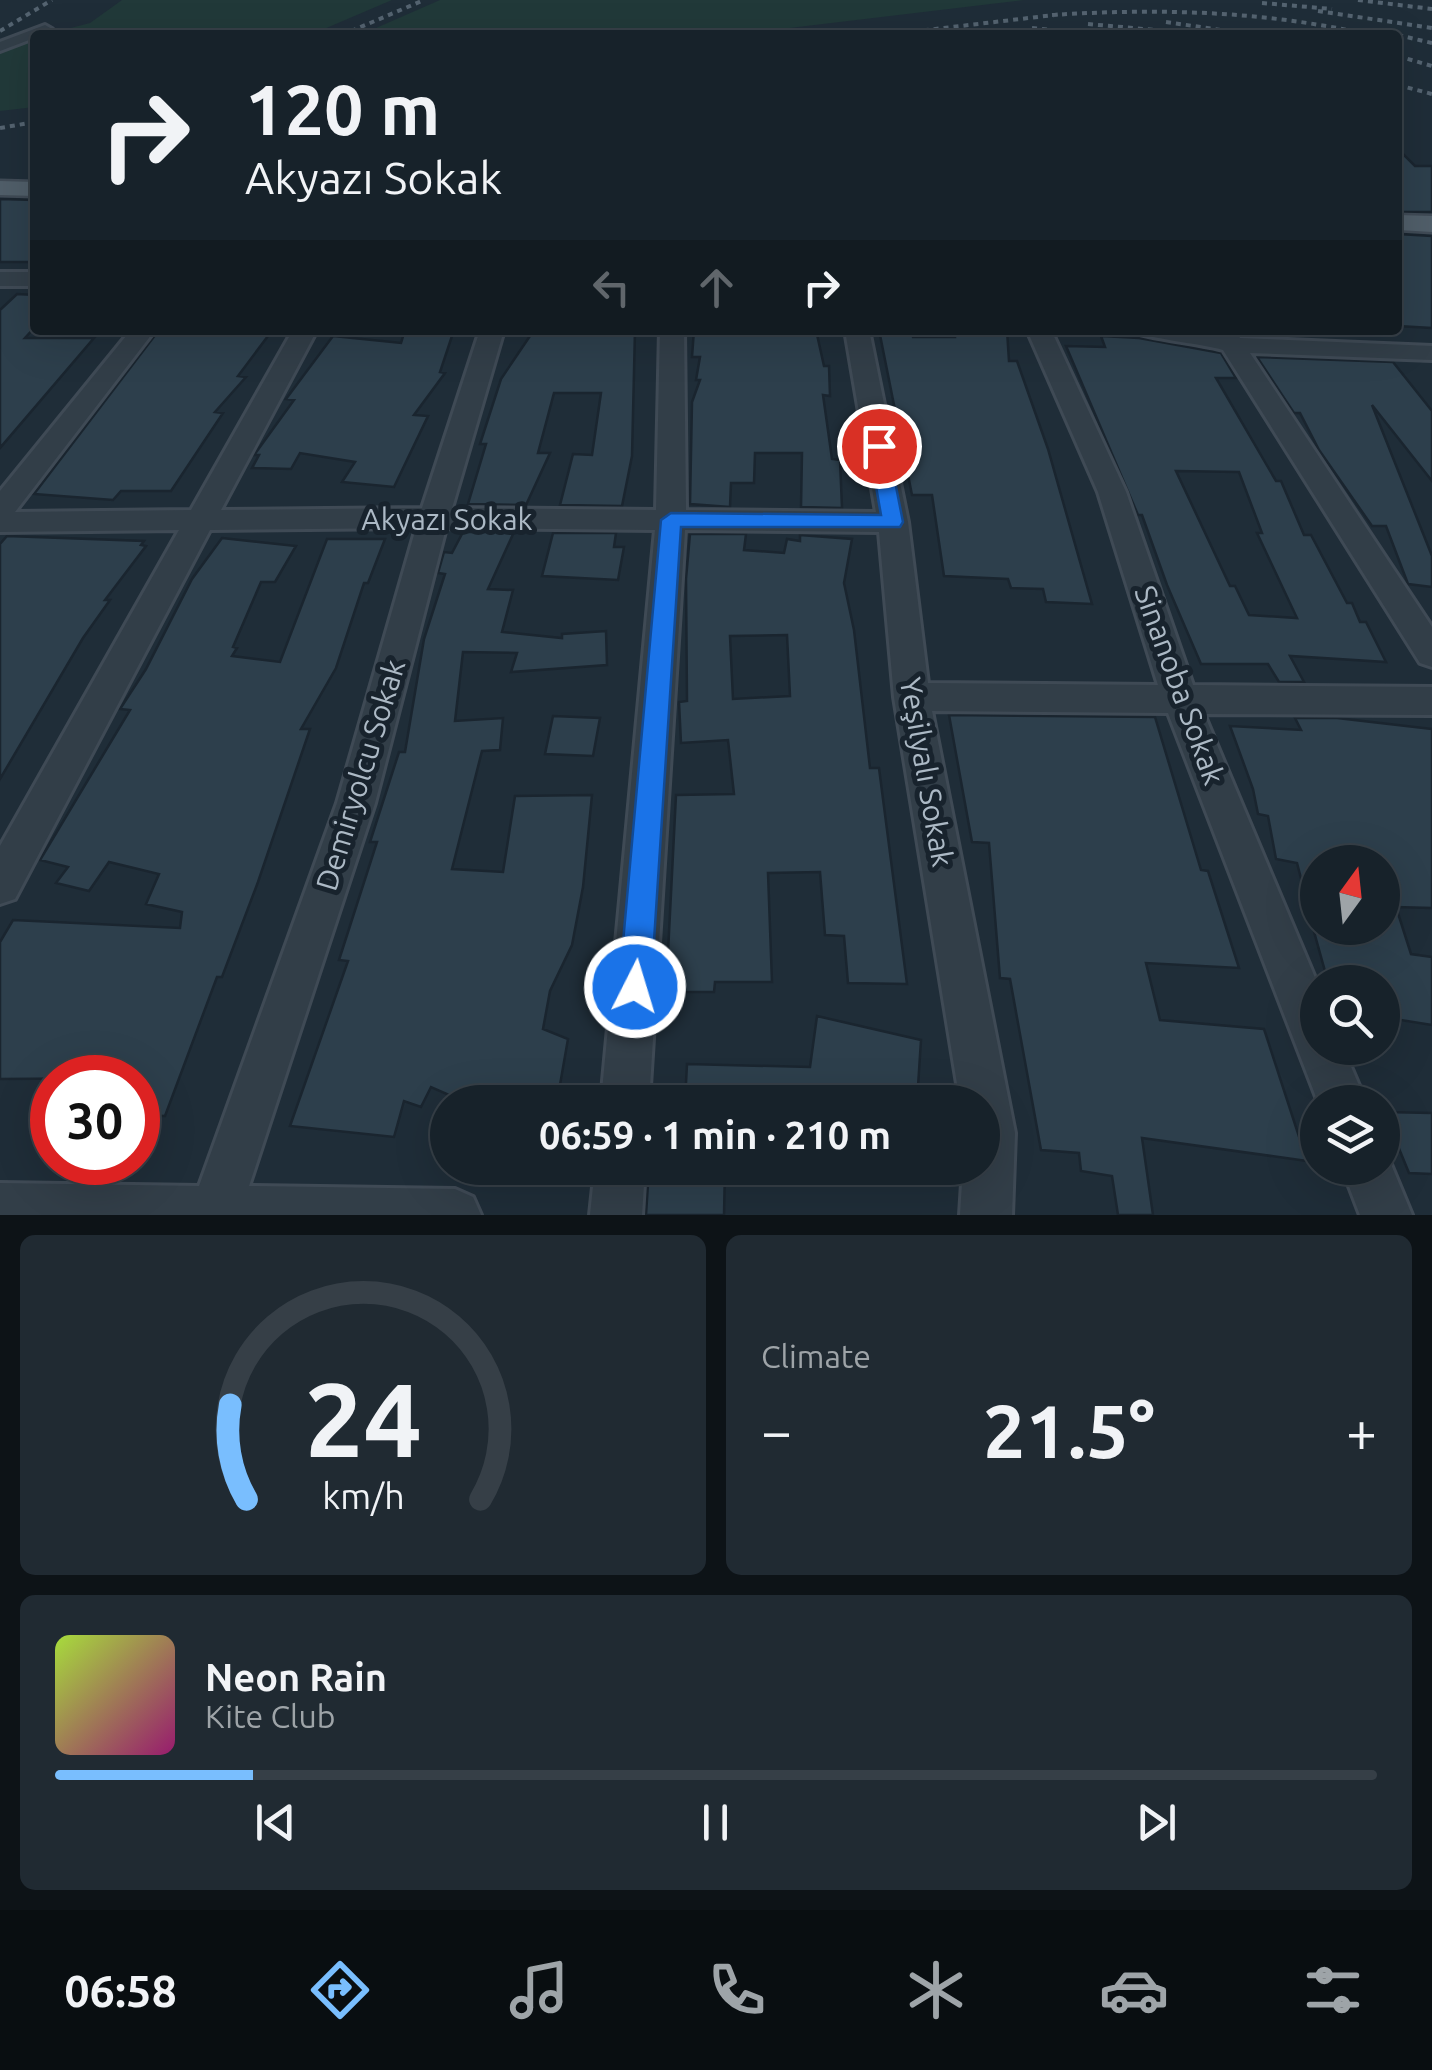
<!DOCTYPE html>
<meta charset="utf-8">
<style>
:root{--surface:#17222a;--page:#202a32;--text:#f1f3f6;--muted:#9ea4a8;--line:#363f47;--accent:#79befe}
body{margin:0;font-family:Ubuntu,sans-serif;background:var(--page);color:var(--text);height:100vh;display:flex;flex-direction:column;font-size:38px;white-space:nowrap}
*{box-sizing:border-box;margin:0}
p{font-size:32px;color:var(--muted)}
.icon{flex:none;width:55px;height:55px;fill:none;stroke:currentColor;stroke-width:2;stroke-linecap:round;stroke-linejoin:round}
.map{position:relative;height:1215px;overflow:hidden}
.drawer{display:flex;flex-direction:column;gap:20px;padding:20px;background:#0d1317;flex:1}
.drawer>*{flex:none}
.hud{position:absolute;left:30px;top:30px;width:1372px;height:305px;border-radius:10px;box-shadow:0 10px 40px #0002,0 0 0 2px var(--line);background:#17222a;color:var(--text);overflow:hidden}
.needle{width:65px;rotate:15deg}
.tools{position:absolute;left:1300px;top:845px;display:grid;gap:20px}
.tools a{display:grid;place-items:center;width:100px;height:100px;border-radius:50%;background:var(--surface);box-shadow:0 10px 40px #0002,0 0 0 2px var(--line);font-size:50px}
.speed{position:absolute;left:30px;top:1055px;display:flex;gap:20px;font-size:50px;font-weight:700;text-align:center}
.speed>*{display:grid;place-content:center;width:130px;height:130px;border-radius:50%;background:var(--surface);box-shadow:0 10px 40px #0002,0 0 0 2px var(--line);line-height:1}
.speed .limit{border:15px solid #d22;background:#fff;color:#111}
.pin{position:absolute;display:grid;place-items:center;width:85px;height:85px;color:#fff;margin:-42px;border:5px solid #fff;border-radius:50%;box-shadow:0 2px 10px #0007}
.me{position:absolute;width:110px;margin:-55px;rotate:5deg;stroke-linejoin:round;filter:drop-shadow(0 0 8px #0008)}
.turn{display:flex;align-items:center;gap:35px;height:210px;padding:0 50px;font-size:45px}
.turn .icon{width:130px;height:130px;stroke-width:2.5}
.turn b{display:block;font-size:70px;line-height:85px}
.lanes{display:flex;align-items:center;height:95px;padding:0 50px;background:#0003;justify-content:center;gap:50px;direction:ltr}
.lanes .off{opacity:.35}
.big{font-size:75px;font-weight:700;line-height:1.1}
.drawer .widget{flex:1;display:flex;flex-direction:column;justify-content:center;gap:15px;min-width:0;padding:0 35px;border-radius:15px;background:var(--page)}
.drawer .dial{align-items:center;gap:0}
.dial svg{height:260px;overflow:visible;fill:none;stroke:var(--line);stroke-width:7;stroke-linecap:round;text-anchor:middle}
.dial text{fill:var(--text);stroke:none}
.song{display:flex;align-items:center;gap:30px}
.cover{width:120px;height:120px;border-radius:15px;background:linear-gradient(135deg,hsl(80 70% 55%),hsl(320 70% 35%))}
.played{height:10px;border-radius:5px;background:linear-gradient(90deg,var(--accent) 15%,var(--line) 15%)}
.keys{display:flex;justify-content:space-around;direction:ltr}
.heat{display:flex;justify-content:space-between;align-items:center;font-size:55px;direction:ltr}
.drawer .tiles{flex:1;display:grid;gap:20px;grid-template-columns:1fr 1fr}
.widget:last-child{grid-column:span 2}
.trip{position:absolute;left:430px;top:1085px;width:570px;height:100px;border-radius:50px;background:var(--surface);box-shadow:0 10px 40px #0002,0 0 0 2px var(--line);font-weight:700;line-height:100px;text-align:center}
.dock{display:flex;height:160px;justify-content:space-around;align-items:center;background:#090e11;color:var(--muted)}
.dock .icon{width:70px;height:70px}
.dock .on{color:var(--accent)}
.dock b{font-size:45px;color:var(--text)}
.map>svg:first-child{display:block}
.green{fill:#213939}
.building{fill:#2d3f4c;stroke:#1a252f;stroke-width:2.5;fill-rule:evenodd}
.lines{fill:none;stroke-linecap:round;stroke-linejoin:round}
.minor-casing{stroke:#3f4a55;stroke-width:6}
.major-casing{stroke:#3f4a55;stroke-width:5}
.minor{fill:#323e48;fill-rule:evenodd}
.major{fill:#505e69;fill-rule:evenodd}
.rail{stroke:#546370;stroke-width:4;stroke-dasharray:5 5;stroke-linecap:butt}
.route{fill:#1a73e8;stroke:#114b97;stroke-width:2.5}
.labels{text-anchor:middle;dominant-baseline:central;stroke-width:10;stroke-linejoin:round;paint-order:stroke}
.street-label{font-size:30px;fill:#acb9c5;stroke:#18232d}
</style>
<div class="map">
<svg width="1432" height="1215" viewBox="0 0 1432 1215">
<rect width="100%" height="100%" fill="#1f2d38"/>
<path class="green" d="M122 0H392L310 35H44L90 23Z
M440 0H1024L731 35H360Z
M35 37V107L0 111V52Z"/>
<path class="building" d="M1398 149 1415 166H1432V212H1398Z
M0 199 35 200V262H0Z
M1398 234 1432 236V328L1398 326Z
M17 294 35 295V327L25 338H94L0 448V310Z
M159 330 271 332 238 376 246 377 215 412 223 413 171 491H121L113 500 34 494Z
M405 330H454L440 372 445 373 414 415 428 416 394 487 342 482 355 462 300 453 291 469 252 468 259 455H254L257 451 294 400 286 399 333 336 401 343Z
M534 330H635L632 456 622 506 560 505 573 454 592 455 601 393H554L538 453H550L526 505 468 504 486 444H480L501 379Z
M694 330H816L824 366H829L830 396 823 395 832 459 840 460 842 508 801 507 802 453H755L754 483H731L730 507 690 504 692 402 700 380H696L700 357H692Z
M879 330H911L913 337H955V330H1007L1009 361H1017L1048 449 1092 604 1046 602 1043 589 1011 588 1008 579 944 576 932 495H912Z
M1101 336 1139 338 1221 353 1236 378H1216L1276 481H1281L1304 535H1311L1347 603H1352L1360 622H1366L1386 662 1290 656 1304 682H1279L1268 664H1201L1167 585 1142 515H1138L1066 346 1105 347ZM1176 471 1239 472 1262 533H1257L1297 618 1249 615 1235 586H1230Z
M1257 357 1393 362 1432 411V481L1372 405 1432 556V587L1408 584 1386 526H1372L1319 450 1300 413H1294Z
M463 532H514L488 589 513 590 502 632 562 638V634L606 631 607 665 511 672 517 653 463 652 455 721 503 718 500 750 482 751 452 869 503 872 515 796 592 795 583 887 572 945 550 991 543 1029 568 1039 557 1102H465L431 1087 421 1107 404 1101 394 1137 290 1126 348 961 339 960 377 842H370L399 752H405L424 639 445 574 438 573 444 552 452 553Z
M553 533H616L614 547H624L618 580 542 576Z
M690 534H746L744 550 784 553 787 539 800 541V535L852 539 844 583 854 630 870 768H879L907 984 848 983 844 936 825 935 820 872 768 873 772 982H715L714 992H666L676 795 734 794 728 740 681 743 679 702 687 701 686 579ZM787 635 790 696 733 699 730 636Z
M7 536 144 541 141 545 146 546 105 600H110L83 638 0 779V544Z
M222 538 296 546 275 582H261L233 647 237 648 232 656 280 662 327 539H385L368 583H364L336 668 301 729H310L258 882 222 977H217L165 1116 138 1115V1078L0 1079V942L13 920 180 928 182 912 146 904 159 874 109 862 89 891 56 883 68 867 40 860 130 710 120 709 146 669 192 579Z
M949 715 1155 717 1201 870 1208 871 1239 968 1146 963 1160 1020 1264 1029 1307 1161 1142 1138 1153 1215H1118L1112 1176 1081 1171 1079 1153 1041 1150 1010 979 1000 978 989 843 972 842Z
M553 716 600 718 593 756 545 754Z
M1295 718H1337L1432 729V908L1396 907 1411 954 1432 957V1025L1382 1017V982H1328L1313 928H1382V862H1318V912L1310 913 1297 863 1276 859 1268 816 1258 814 1253 789 1230 726 1301 730Z
M817 1016 921 1040 917 1102H832L791 1093V1102H685L687 1064 810 1067Z
M1384 1112 1432 1113V1174L1409 1173Z
M649 1168H725L724 1215H646Z"/>
<g class="lines">
<g class="minor-casing">
<path id="minor" d="M45 25 52 29 50 32 0 51V42Z
M0 272H35V286H0Z
M131 330H155L15 512 191 510 293 330H317L221 510 422 508 480 330H504L452 508 656 510 660 330H684L686 510 876 512 845 330H869L908 522 928 683 1158 685 1098 492 1027 330H1051L1126 492 1193 685 1432 687V715L1204 714 1318 985V1048H1343L1366 1102H1318L1168 713 932 711 1015 1133 1012 1215H960L963 1168H982V1102H960L894 697 879 532 685 530 649 1102H601L655 530 446 528 375 803 249 1186 455 1189 473 1197 481 1215H0V1183L199 1186 337 803 416 528 210 530 15 899 0 904V846L179 530 0 532V491Z
M1129 330H1235L1240 338 1432 346V360L1250 353 1432 627V667L1420 663 1223 350C1204 344 1137 337 1129 330Z
M1382 1149 1385 1150 1412 1215H1360L1342 1168H1382Z
M595 1168H645L642 1215H590Z"/>
</g>
<g class="major-casing">
<path id="major" d="M0 181 35 182V196L0 195Z
M1398 215 1432 216V232L1398 230Z"/>
</g>
<use href="#minor" class="minor"/>
<use href="#major" class="major"/>
<path class="rail" d="M1358 0 1432 9
M1262 3 1332 9
M1318 11 1432 28
M1052 15C1160 8 1265 11 1371 35
M1166 22 1255 35
M1088 24 1178 32
M1032 28 1102 35
M0 31 52 0
M342 35 424 0
M853 35 895 30
M884 35 1063 14
M1398 35 1432 43
M1398 56 1432 66
M1398 85 1432 94
M0 128 35 122"/>
</g>
<path class="route" d="M879 439 888 446 903 522 900 527H681L651 987 646 998 635 1003 624 998 619 987 661 520 671 513 881 515 869 446Z"/>
<g class="labels">
<g class="street-label">
<text x="447" y="519">Akyazı Sokak</text>
<text transform="translate(1180 685) rotate(70)">Sinanoba Sokak</text>
<text transform="translate(927 772) rotate(80)">Yeşilyalı Sokak</text>
<text transform="translate(360 775) rotate(-73)">Demiryolcu Sokak</text>
</g>
</g>
</svg>
<div class="tools">
<a><svg class="needle" viewBox="-14 -14 28 28"><path d="M0-13l5 13h-10z" fill="#e53935"/><path d="M0 13l5-13h-10z" fill="#9ea4a8"/></svg></a>
<a><svg class="icon" aria-label="search" viewBox="0 0 24 24"><circle cx="10" cy="10" r="6"/><path d="M15 15l6 6"/></svg></a>
<a><svg class="icon" aria-label="layers" viewBox="0 0 24 24"><path d="M12 4l9 5-9 5-9-5zM3 14l9 5 9-5"/></svg></a>
</div>
<div class="speed"><div class="limit">30</div></div>
<div class="pin" style="left:879px;top:446px;background:#d93025"><svg class="icon" aria-label="arrive" viewBox="0 0 24 24"><path d="M6 21V4h12l-3 4 3 4H6"/></svg></div>
<svg class="me" style="left:635px;top:987px" viewBox="-20 -20 40 40"><circle r="17" fill="#1a73e8" stroke="#fff" stroke-width="3"/><path d="M0-11L8 9 0 5-8 9z" fill="#fff"/></svg>
<div class="trip">06:59 · 1 min · 210 m</div>
<div class="hud">
<div class="turn"><svg class="icon" aria-label="right" viewBox="0 0 24 24"><path d="M7 20v-9h11M14 6l5 5-5 5"/></svg><div><b>120 m</b>Akyazı Sokak</div></div>
<div class="lanes"><svg class="icon off" aria-label="left" viewBox="0 0 24 24"><path d="M17 20v-9H6M10 6l-5 5 5 5"/></svg><svg class="icon off" aria-label="ahead" viewBox="0 0 24 24"><path d="M12 20V5M6 11l6-6 6 6"/></svg><svg class="icon" aria-label="right" viewBox="0 0 24 24"><path d="M7 20v-9h11M14 6l5 5-5 5"/></svg></div>
</div>
</div>
<section class="drawer">
<div class="tiles">
<div class="widget dial"><svg viewBox="0 0 100 80">
<path d="M14 69A42 42 0 1 1 86 69"/>
<path d="M14 69A42 42 0 0 1 9 40" stroke="#79befe"/>
<text x="50" y="56" font-size="32" font-weight="700">24</text>
<text x="50" y="72" font-size="11">km/h</text>
</svg></div>
<div class="widget"><p>Climate</p>
<div class="heat"><a>−</a><b class="big">21.5°</b><a>+</a></div>
</div>
<div class="widget">
<div class="song"><i class="cover"></i><div><b>Neon Rain</b><p>Kite Club</p></div></div>
<div class="played"></div>
<div class="keys"><svg class="icon" aria-label="previous" viewBox="0 0 24 24"><path d="M18 5L8 12l10 7zM5 5v14"/></svg><svg class="icon" aria-label="pause" viewBox="0 0 24 24"><path d="M8 5v14M16 5v14"/></svg><svg class="icon" aria-label="next" viewBox="0 0 24 24"><path d="M6 5l10 7-10 7zM19 5v14"/></svg></div>
</div>
</div>
</section>
<nav class="dock">
<b>06:58</b>
<svg class="icon on" aria-label="directions" viewBox="0 0 24 24"><path d="M12 3l9 9-9 9-9-9zM9 14v-3h6M13 9l2 2-2 2"/></svg>
<svg class="icon" aria-label="music" viewBox="0 0 24 24"><path d="M9 18V5l10-2v13"/><circle cx="6" cy="18" r="3"/><circle cx="16" cy="16" r="3"/></svg>
<svg class="icon" aria-label="phone" viewBox="0 0 24 24"><path d="M5 4h4l2 5-3 2q2 4 5 5l2-3 5 2v4C11 20 4 13 5 4z"/></svg>
<svg class="icon" aria-label="climate" viewBox="0 0 24 24"><path d="M12 3v18M4 7l16 10M4 17L20 7"/></svg>
<svg class="icon" aria-label="car" viewBox="0 0 24 24"><path d="M5 17H2v-5l4-1 3-4h7l3 4 3 1v5h-3M9 17h6M6 11h13"/><circle cx="7" cy="17" r="2"/><circle cx="17" cy="17" r="2"/></svg>
<svg class="icon" aria-label="filters" viewBox="0 0 24 24"><path d="M4 7h16M4 17h16"/><circle cx="9" cy="7" r="2"/><circle cx="15" cy="17" r="2"/></svg>
</nav>
